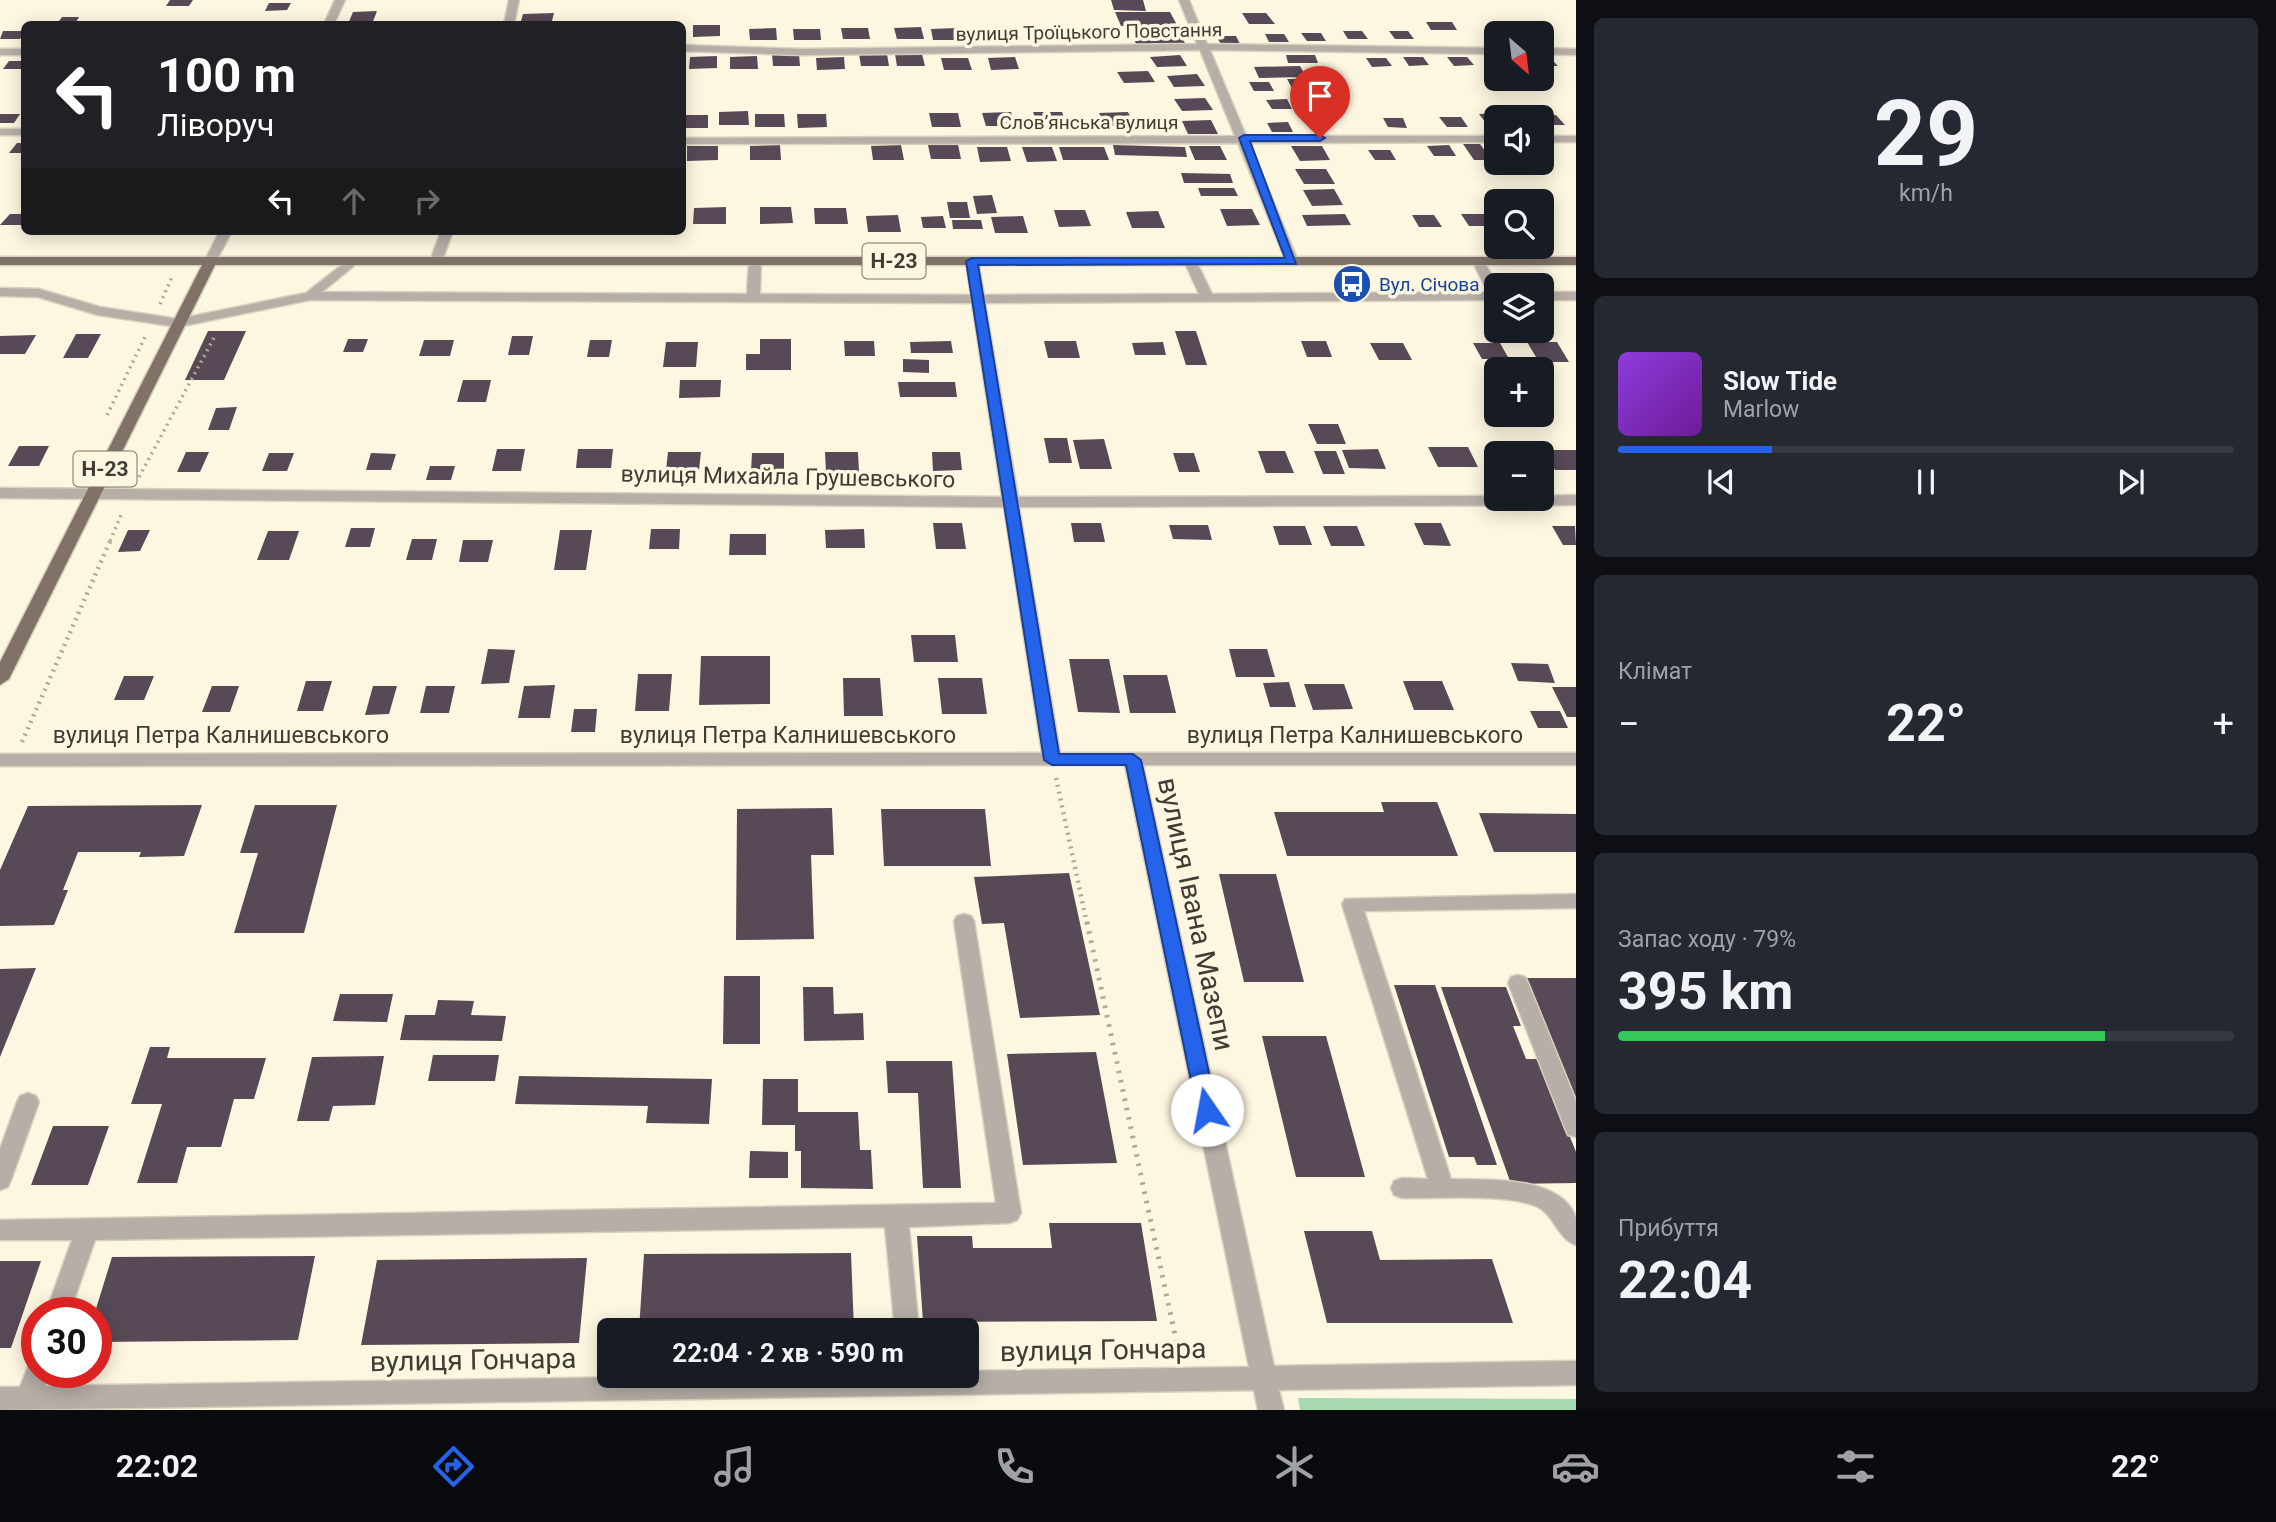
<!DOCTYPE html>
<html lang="uk">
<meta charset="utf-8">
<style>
:root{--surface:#171b24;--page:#242831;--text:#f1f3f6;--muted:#9ea1a6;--line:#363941;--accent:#2563eb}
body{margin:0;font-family:Roboto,sans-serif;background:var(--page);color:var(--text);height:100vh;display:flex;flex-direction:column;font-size:26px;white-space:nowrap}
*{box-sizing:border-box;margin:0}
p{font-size:23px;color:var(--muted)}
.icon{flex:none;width:38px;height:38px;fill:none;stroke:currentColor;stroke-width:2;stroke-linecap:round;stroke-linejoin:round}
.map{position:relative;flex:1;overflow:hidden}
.panel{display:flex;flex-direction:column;gap:18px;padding:18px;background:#0d0f14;width:700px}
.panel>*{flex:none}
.banner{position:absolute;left:21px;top:21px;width:665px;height:214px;border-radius:10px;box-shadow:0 4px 18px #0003;background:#202124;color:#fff;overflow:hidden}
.needle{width:46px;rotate:152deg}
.fabs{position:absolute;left:1484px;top:21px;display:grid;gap:14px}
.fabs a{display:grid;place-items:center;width:70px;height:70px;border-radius:10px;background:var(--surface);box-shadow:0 4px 18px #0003;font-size:35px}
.speed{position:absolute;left:21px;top:1297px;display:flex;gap:14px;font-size:35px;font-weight:700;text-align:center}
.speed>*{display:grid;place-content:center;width:91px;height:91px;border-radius:50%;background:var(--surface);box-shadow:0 4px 18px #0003;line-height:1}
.speed .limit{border:10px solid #d22;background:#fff;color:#111}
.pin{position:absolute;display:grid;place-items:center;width:60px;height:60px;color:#fff;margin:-72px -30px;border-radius:50% 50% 50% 0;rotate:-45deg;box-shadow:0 0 7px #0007}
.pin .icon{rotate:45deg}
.me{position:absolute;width:77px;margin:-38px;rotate:348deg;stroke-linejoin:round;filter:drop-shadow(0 0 5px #0008)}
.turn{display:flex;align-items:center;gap:24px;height:147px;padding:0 21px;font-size:32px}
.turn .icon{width:91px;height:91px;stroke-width:2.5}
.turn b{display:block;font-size:49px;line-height:60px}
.lanes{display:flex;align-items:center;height:66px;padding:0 21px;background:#0003;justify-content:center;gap:35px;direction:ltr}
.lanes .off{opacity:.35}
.big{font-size:52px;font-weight:700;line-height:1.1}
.panel .card{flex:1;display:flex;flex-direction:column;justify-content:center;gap:10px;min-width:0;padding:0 24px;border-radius:10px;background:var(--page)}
.panel .dial{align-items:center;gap:0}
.dial b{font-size:91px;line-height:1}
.song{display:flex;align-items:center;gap:21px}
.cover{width:84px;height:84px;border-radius:10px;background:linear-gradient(135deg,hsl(270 70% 55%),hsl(280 70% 35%))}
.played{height:7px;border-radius:4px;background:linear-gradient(90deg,var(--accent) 25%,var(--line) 25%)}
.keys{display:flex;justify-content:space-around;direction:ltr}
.heat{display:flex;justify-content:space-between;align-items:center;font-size:38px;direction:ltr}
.charge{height:10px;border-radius:5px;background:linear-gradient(90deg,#34c759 79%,var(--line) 0)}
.trip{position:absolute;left:597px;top:1318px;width:382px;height:70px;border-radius:10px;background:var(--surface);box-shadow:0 4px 18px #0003;font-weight:700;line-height:70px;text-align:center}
.tab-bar{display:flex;height:112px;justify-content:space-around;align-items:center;background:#090b0e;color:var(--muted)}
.tab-bar .icon{width:49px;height:49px}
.tab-bar .active{color:var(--accent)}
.tab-bar b{font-size:32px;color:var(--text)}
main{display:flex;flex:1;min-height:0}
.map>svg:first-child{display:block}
.green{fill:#a8d8b1}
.building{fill:#584956}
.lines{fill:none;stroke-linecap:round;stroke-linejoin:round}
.minor-casing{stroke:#d7d1bd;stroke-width:3}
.major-casing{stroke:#d7d1bd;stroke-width:3}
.path-far2{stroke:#ada897;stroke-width:3.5;stroke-dasharray:2 4.5;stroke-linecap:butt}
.path-far1{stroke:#ada897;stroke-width:4.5;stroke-dasharray:2 5;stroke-linecap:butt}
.path{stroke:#ada897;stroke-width:5;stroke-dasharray:2.5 7;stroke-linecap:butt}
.minor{fill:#b6aea7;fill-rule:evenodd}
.major{fill:#807266;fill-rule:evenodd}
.route{fill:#2563eb;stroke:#184099;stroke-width:2}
.labels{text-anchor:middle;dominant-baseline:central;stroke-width:7;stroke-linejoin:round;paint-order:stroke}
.far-street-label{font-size:19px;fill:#3f3c33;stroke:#fdf6e0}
.far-transit-label{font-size:19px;fill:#164399;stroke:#fdf6e0;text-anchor:start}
.shield{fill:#fdf6e0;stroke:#787467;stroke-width:2}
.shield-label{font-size:21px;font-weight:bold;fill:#3f3c33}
.street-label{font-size:23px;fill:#3f3c33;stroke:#fdf6e0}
.near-street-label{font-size:28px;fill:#3f3c33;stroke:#fdf6e0}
</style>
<main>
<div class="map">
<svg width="1576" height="1410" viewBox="0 0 1576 1410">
<rect width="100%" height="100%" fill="#fdf6e0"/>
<path class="green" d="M1298 1398 1576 1399V1410H1300Z"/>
<path class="building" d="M170 0H193L189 6H166Z
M1111 0H1143L1146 11 1114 10Z
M269 3H291L287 10 265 11Z
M377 11 372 24H348L353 12Z
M1115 12H1170L1177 25 1121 26Z
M554 13 552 21H521L523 14Z
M1242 13H1266L1275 24H1249Z
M62 17H79L75 24H57Z
M1426 22H1452L1457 30H1431Z
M693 25H720V36L693 37Z
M921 27 924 39H897L894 28Z
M776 28 777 40H750L749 29Z
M841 28H868L870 39H843Z
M957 28 960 40H933L931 29Z
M793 29H820L821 40H794Z
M974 29H1000L1004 40H977Z
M1138 29 1176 30 1178 35H1140Z
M3 31H24V33L20 39H0Z
M1343 31H1362L1368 39H1348Z
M1389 31H1408L1414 39H1395Z
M1301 33H1321L1326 41H1307Z
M1265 34H1284L1289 42H1269Z
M1181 36 1185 43 1137 45 1133 38Z
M1216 36H1236L1240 44H1221Z
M772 54H799L800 66H773Z
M859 54H887L889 66H861Z
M895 54H922L925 66H897Z
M1180 55 1187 66 1157 67 1150 57Z
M1286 55H1315L1318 63H1288Z
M717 56V68L689 69 690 57Z
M757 56 758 69H730V57Z
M844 57 845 69 817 70 816 58Z
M1015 57 1019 69 991 70 988 58Z
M1403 57H1423L1429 65 1409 66Z
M1447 57H1467L1474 65 1454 66Z
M941 58H968L972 70H944Z
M1366 58H1386L1392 66 1372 67Z
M1542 58H1550L1558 66H1542Z
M9 61H24V69H3Z
M1300 66 1306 77 1259 78 1254 67Z
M1148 71 1155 82 1124 83 1117 72Z
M1197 74 1205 86 1174 87 1167 76Z
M1287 79H1326L1331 89 1292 88Z
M1249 82H1269L1274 91H1254Z
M1205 98 1213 110 1182 111 1174 99Z
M1287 99 1292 109H1272L1266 100Z
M748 111 749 125H719V112Z
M1011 112 1015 126H986L982 113Z
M1033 112H1062L1067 125 1038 126Z
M1128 112 1134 126H1104L1099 113Z
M929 113H958L961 127H932Z
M1500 113 1503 117H1496V123H1486L1479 114Z
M0 114H20L14 123H0Z
M755 114H784L785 127H755Z
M797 114H826L827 127 798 128Z
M682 115H708V128H682Z
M1542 115H1556L1565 125H1543Z
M1439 117H1461L1468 127H1447Z
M1383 118H1403L1407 128 1388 127Z
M1211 120 1218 134H1188L1182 121Z
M1288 122 1293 132H1272L1267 123Z
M17 143H24V153H9Z
M958 144 961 159H931L928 145Z
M1463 144H1480L1485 151H1492L1496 160H1474Z
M780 145 781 160H750V146Z
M901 145 904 160H873L871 146Z
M1113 145 1185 147 1187 157 1115 155Z
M1449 145 1456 156H1434L1427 146Z
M687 146H718V160L687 161Z
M1189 146H1220L1227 160H1195Z
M1291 146H1322L1330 160 1300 161Z
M977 147H1007L1011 161 980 162Z
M1022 147H1052L1057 161 1027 162Z
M1059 147H1104L1109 160H1063Z
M1368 150H1390L1396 160H1375Z
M1295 169H1326L1335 184H1304Z
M1181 173 1230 174 1233 183H1184Z
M1198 188H1234L1238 196H1201Z
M1334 189 1343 205 1312 206 1303 190Z
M992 195 997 213 977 214 973 196Z
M947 202H967L970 218H950Z
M726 207V224H693L694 208Z
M760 207H791L793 223 760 224Z
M814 208H846L848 224H815Z
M1220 209H1252L1260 225 1227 226Z
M1054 210H1085L1091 226 1059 227Z
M1158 211 1165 228H1132L1126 212Z
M10 214H24V225H0Z
M1345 214 1351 225 1307 226 1302 215Z
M1461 214H1484L1492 226H1469Z
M898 215 901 232H868L866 216Z
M1412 215H1434L1442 227H1419Z
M943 216 946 228H923L921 217Z
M1023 216 1028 233H995L991 217Z
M952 220H981L983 229H953Z
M208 331H246L224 380H185Z
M1175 331H1196L1207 365H1186Z
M76 334H101L88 358H63Z
M36 335 25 354H0V336Z
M512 336H533L529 355H508Z
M348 339H368L363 352H343Z
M760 339H791V370H746V354H760Z
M424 340H454L450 356H419Z
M590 340H612L609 357H587Z
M844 341H874L875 356H845Z
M951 341 953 353H911L910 342Z
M1044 341H1076L1080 358H1048Z
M1301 341H1326L1332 357H1307Z
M666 342H698L696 367H663Z
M1163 342 1166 355H1135L1132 343Z
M1527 342H1557L1569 362H1539Z
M1370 343H1403L1412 360H1379Z
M1473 343H1500L1509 359H1482Z
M903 359 929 360V373L903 372Z
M463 380H491L486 402H457Z
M680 380H721L720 397 679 398Z
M898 382H955L957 397H900Z
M237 407 229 430H208L216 408Z
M1308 424H1338L1346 444H1317Z
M1044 438H1067L1072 463H1049Z
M1104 439 1112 469H1080L1073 440Z
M19 446H49L39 466H8Z
M1428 447H1468L1478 467H1438Z
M497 449H525L521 471H492Z
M578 449H613L611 468H576Z
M1378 449 1386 469 1349 468 1342 450Z
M1543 450H1576V470H1555Z
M1258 451H1285L1294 473H1266Z
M1314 451H1336L1345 474H1323Z
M186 452H209L200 472H177Z
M668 452H701L699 470H666Z
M825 452H858L859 472H826Z
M932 452H960L962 470 933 471Z
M269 453H294L287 471H262Z
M371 453 396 454 391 470H366Z
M752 453H784V471H751Z
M1173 453H1194L1200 472H1179Z
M430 466H455L451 480H426Z
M933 523H962L966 549H936Z
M1071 523H1101L1105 542H1074Z
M1414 523H1441L1451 546 1424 545Z
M1169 525H1208L1212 540 1173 539Z
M1273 526H1305L1312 545H1279Z
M1323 526H1357L1365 546H1331Z
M1552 526H1575L1576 545H1563Z
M351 528H375L370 547H345Z
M651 529H680L679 549H649Z
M864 529 865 548H826L825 530Z
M128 530H150L140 551 118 552Z
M560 530H592L586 570H554Z
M268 531H299L289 560H257Z
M730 534H766V555H729Z
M412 539H437L432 560H406Z
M463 540H493L488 562H459Z
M911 635H955L958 662H914Z
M488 649 515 650 509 683 481 684Z
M1229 649H1267L1275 677H1236Z
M701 656H770V704L699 705Z
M1069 659H1109L1120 713 1078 712Z
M1511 663 1548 664 1555 683 1518 681Z
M638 674H672L669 711H635Z
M1123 675H1167L1176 713H1130Z
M124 676H154L144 700H114Z
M843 678H880L883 716H844Z
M938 678H982L987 714H942Z
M306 681H332L323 711H297Z
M1403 681H1442L1454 710H1414Z
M1289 682 1296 707H1270L1263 683Z
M1304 684H1344L1353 709 1313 710Z
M555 685 550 718H518L524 686Z
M212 686H239L230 712H202Z
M373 686H397L389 714 365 715Z
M426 686H455L449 713H420Z
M1552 687H1576V717H1567Z
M574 709H597L595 732H571Z
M1530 711H1560L1568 728H1538Z
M1381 802H1437L1458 856H1287L1274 812H1384Z
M202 805 184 856 139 857 141 852H78L63 890H68L54 925 0 926V870L28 806Z
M255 805H337L304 933H234L258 853H240Z
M832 808 834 855H811L814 939 736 940 737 809Z
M881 809H985L991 866H884Z
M1479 813 1576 814V852H1494Z
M1069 873 1100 1015 1020 1018 1004 923 982 924 974 877Z
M1219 874H1276L1304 982H1244Z
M36 968 0 1057V969Z
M724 976H760V1044H723Z
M1526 978H1576V1104Z
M1394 985H1435L1497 1165H1477L1474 1157H1449Z
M803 987H833L834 1014 863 1013 864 1040 804 1041Z
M1441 987H1506L1521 1026H1513L1526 1059H1539L1576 1152V1183L1511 1184Z
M340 994H393L387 1022 333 1021Z
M438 1000 474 1001 471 1015 506 1016 502 1041 400 1040 405 1015H435Z
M1262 1036H1326L1365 1177H1296Z
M150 1047H170L167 1058H266L254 1099H234L221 1147H187L177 1183H137L162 1104H131Z
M1096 1052 1117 1163 1023 1165 1007 1054Z
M433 1055H499L495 1081H428Z
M384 1056 375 1105 333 1106 329 1121H297L312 1057Z
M886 1061H952L961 1188H923L918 1093H888Z
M519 1076 712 1079 709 1124 646 1123 648 1106 515 1104Z
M763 1079H798V1112H858L860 1150H871L873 1189 801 1188V1151H795V1125H762Z
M53 1126H109L88 1185H31Z
M750 1151 788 1152V1178H749Z
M1049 1223H1141L1157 1321 923 1322 917 1236H972L973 1248H1052Z
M1304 1231H1372L1380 1260 1492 1259 1513 1323H1327Z
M851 1253 854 1330H639L644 1254Z
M315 1256 298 1340 96 1342 95 1312 112 1257Z
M587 1258 579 1343 361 1345 377 1260Z
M0 1261H41L11 1348H0Z"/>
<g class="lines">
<g class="minor-casing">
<path id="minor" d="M335 0H345L334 24H324Z
M509 0H519L514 24H504Z
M1179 0H1189L1207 44 1496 48V54L1210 50 1246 136H1496V142L1249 143 1298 261 1292 265 1286 261 1238 143 682 144V138L1235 136 1200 50 803 55 682 51V45L803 49 1197 44Z
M1542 48 1576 49V55L1542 54Z
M0 49H24V55H0Z
M0 129H24V135H0Z
M1542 136H1576V142H1542Z
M220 231H232L215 263H207L205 260Z
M441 231H453L442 261 436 265 430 261Z
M352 257 356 258V264L322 292 747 294 749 261 755 257 761 261 760 294 971 295 966 261 972 257 978 261 984 295 1199 294 1184 261 1190 257 1196 261 1212 294 1488 292 1472 261 1482 258 1497 285 1496 300 985 303 1018 497 1496 496V499H1542V496L1576 495V505L1019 507 1060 753H1576V765H1143L1274 1366 1576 1361V1385L1279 1390 1284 1410H1258L1254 1390 0 1410V1387H20L29 1364 37 1361V1372H50L45 1386 713 1376H966V1371L1249 1367 1125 765 0 766V754L1042 753 1004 507 0 498V488L1002 497 972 303 310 300 178 327 98 315 38 297 0 296V288L39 289 100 307 178 319 306 293Z
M1542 292H1576V300H1542Z
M1576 894V908L1364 911 1451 1179C1486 1180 1562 1175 1576 1218 1576 1225 1576 1237 1576 1245 1558 1239 1554 1215 1538 1207 1508 1193 1438 1199 1402 1198L1394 1195 1391 1188 1394 1181 1402 1178 1428 1179 1342 904 1345 899Z
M964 914 971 916 974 921 1021 1213 1017 1220 1009 1223 909 1227 919 1330H895L885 1227 95 1240 70 1312H46L72 1240H0V1220L996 1203 954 921 957 916Z
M1518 975 1525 977 1528 983 1576 1101V1137L1568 1135 1565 1128 1508 983 1511 977Z
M28 1093 36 1096 39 1102 11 1180 8 1187 0 1190V1149L17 1102 20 1096Z"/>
</g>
<g class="major-casing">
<path id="major" d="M0 257H1576V265H215L9 679 0 685V662L202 265H0Z"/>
</g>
<path class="path-far2" d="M160 304 172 277
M107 415 146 335
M139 477 216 334
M110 541 122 513"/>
<path class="path-far1" d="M22 742 111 539
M1056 778 1087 924"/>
<path class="path" d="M1087 922 1179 1354"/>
<use href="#minor" class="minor"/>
<use href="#major" class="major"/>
</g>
<path class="route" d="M1244 135H1320L1325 138 1320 141H1250L1296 264 978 265 1059 754H1133L1141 760 1217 1110 1214 1116H1200L1197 1110 1126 765H1052L1044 760 966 261 972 258H1285L1239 138Z"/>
<defs>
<g id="bus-disc" transform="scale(2.0125)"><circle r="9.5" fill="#1a4fb4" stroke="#fdf6e0"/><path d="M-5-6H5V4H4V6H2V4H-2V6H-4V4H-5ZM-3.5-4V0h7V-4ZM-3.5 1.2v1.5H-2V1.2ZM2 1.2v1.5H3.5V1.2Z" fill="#fff"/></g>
</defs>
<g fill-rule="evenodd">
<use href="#bus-disc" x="1352" y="284"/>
</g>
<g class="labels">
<g class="far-street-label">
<text transform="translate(1089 32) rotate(-1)">вулиця Троїцького Повстання</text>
<text x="1089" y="122">Словʼянська вулиця</text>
</g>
<g class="far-transit-label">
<text x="1379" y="284">Вул. Січова</text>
</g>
<g class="shield">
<rect x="862.5" y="243.5" width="63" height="35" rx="5"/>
<rect x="73.5" y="451.5" width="63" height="35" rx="5"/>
</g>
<g class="shield-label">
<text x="894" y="261">Н-23</text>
<text x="105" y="469">Н-23</text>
</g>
<g class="street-label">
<text transform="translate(788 477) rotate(1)">вулиця Михайла Грушевського</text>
<text x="221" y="735">вулиця Петра Калнишевського</text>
<text x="788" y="735">вулиця Петра Калнишевського</text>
<text x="1355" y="735">вулиця Петра Калнишевського</text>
</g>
<g class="near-street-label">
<text transform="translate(1196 914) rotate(78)">вулиця Івана Мазепи</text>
<text transform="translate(1103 1350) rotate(-1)">вулиця Гончара</text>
<text transform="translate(473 1360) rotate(-1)">вулиця Гончара</text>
</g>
</g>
</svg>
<div class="fabs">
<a><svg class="needle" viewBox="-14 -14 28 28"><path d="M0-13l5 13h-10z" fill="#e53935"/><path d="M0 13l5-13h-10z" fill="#9ea1a6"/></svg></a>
<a><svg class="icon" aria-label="sound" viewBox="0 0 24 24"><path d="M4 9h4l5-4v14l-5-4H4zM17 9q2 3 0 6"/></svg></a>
<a><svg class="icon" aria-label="search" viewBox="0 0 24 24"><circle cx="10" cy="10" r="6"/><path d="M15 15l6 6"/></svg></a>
<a><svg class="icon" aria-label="layers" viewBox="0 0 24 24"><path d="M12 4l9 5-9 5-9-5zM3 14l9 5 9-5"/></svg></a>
<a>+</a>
<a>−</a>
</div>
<div class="speed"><div class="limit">30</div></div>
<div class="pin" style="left:1320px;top:138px;background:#d93025"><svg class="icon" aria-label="arrive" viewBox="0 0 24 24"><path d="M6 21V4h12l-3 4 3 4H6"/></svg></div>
<svg class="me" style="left:1207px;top:1110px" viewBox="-20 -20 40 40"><circle r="19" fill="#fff"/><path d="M0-13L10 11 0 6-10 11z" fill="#2563eb"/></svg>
<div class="trip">22:04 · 2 хв · 590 m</div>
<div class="banner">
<div class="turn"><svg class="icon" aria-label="left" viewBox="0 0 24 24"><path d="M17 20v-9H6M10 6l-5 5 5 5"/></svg><div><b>100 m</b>Ліворуч</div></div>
<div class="lanes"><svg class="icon" aria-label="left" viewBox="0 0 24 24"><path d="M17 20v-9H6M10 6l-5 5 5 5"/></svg><svg class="icon off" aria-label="ahead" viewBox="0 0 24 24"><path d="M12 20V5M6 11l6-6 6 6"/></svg><svg class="icon off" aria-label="right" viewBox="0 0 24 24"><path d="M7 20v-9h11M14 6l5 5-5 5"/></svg></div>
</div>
</div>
<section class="panel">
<div class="card dial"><b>29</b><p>km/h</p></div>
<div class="card">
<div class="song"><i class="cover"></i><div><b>Slow Tide</b><p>Marlow</p></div></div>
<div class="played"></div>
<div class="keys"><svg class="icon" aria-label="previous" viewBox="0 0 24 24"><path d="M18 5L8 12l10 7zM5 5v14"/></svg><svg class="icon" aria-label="pause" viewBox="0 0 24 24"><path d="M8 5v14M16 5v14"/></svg><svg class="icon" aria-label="next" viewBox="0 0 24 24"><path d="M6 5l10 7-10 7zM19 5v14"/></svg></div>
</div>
<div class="card"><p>Клімат</p>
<div class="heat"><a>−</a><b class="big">22°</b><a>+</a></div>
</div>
<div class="card"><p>Запас ходу · 79%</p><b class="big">395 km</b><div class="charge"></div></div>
<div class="card"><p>Прибуття</p><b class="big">22:04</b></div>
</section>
</main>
<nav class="tab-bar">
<b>22:02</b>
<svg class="icon active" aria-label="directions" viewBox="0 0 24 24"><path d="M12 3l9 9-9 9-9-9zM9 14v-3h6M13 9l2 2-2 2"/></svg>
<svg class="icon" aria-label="music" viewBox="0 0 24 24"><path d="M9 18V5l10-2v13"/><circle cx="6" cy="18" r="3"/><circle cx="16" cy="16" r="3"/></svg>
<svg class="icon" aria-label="phone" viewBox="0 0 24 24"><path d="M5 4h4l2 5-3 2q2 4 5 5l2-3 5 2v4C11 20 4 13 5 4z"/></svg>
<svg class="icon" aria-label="climate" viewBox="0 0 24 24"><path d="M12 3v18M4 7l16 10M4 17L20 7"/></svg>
<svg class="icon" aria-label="car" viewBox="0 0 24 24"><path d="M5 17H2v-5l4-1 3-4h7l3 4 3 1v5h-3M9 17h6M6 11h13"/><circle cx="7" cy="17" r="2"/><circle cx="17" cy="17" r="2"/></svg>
<svg class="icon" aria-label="filters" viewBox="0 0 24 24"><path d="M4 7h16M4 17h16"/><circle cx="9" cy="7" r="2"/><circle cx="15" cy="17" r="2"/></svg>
<b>22°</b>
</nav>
